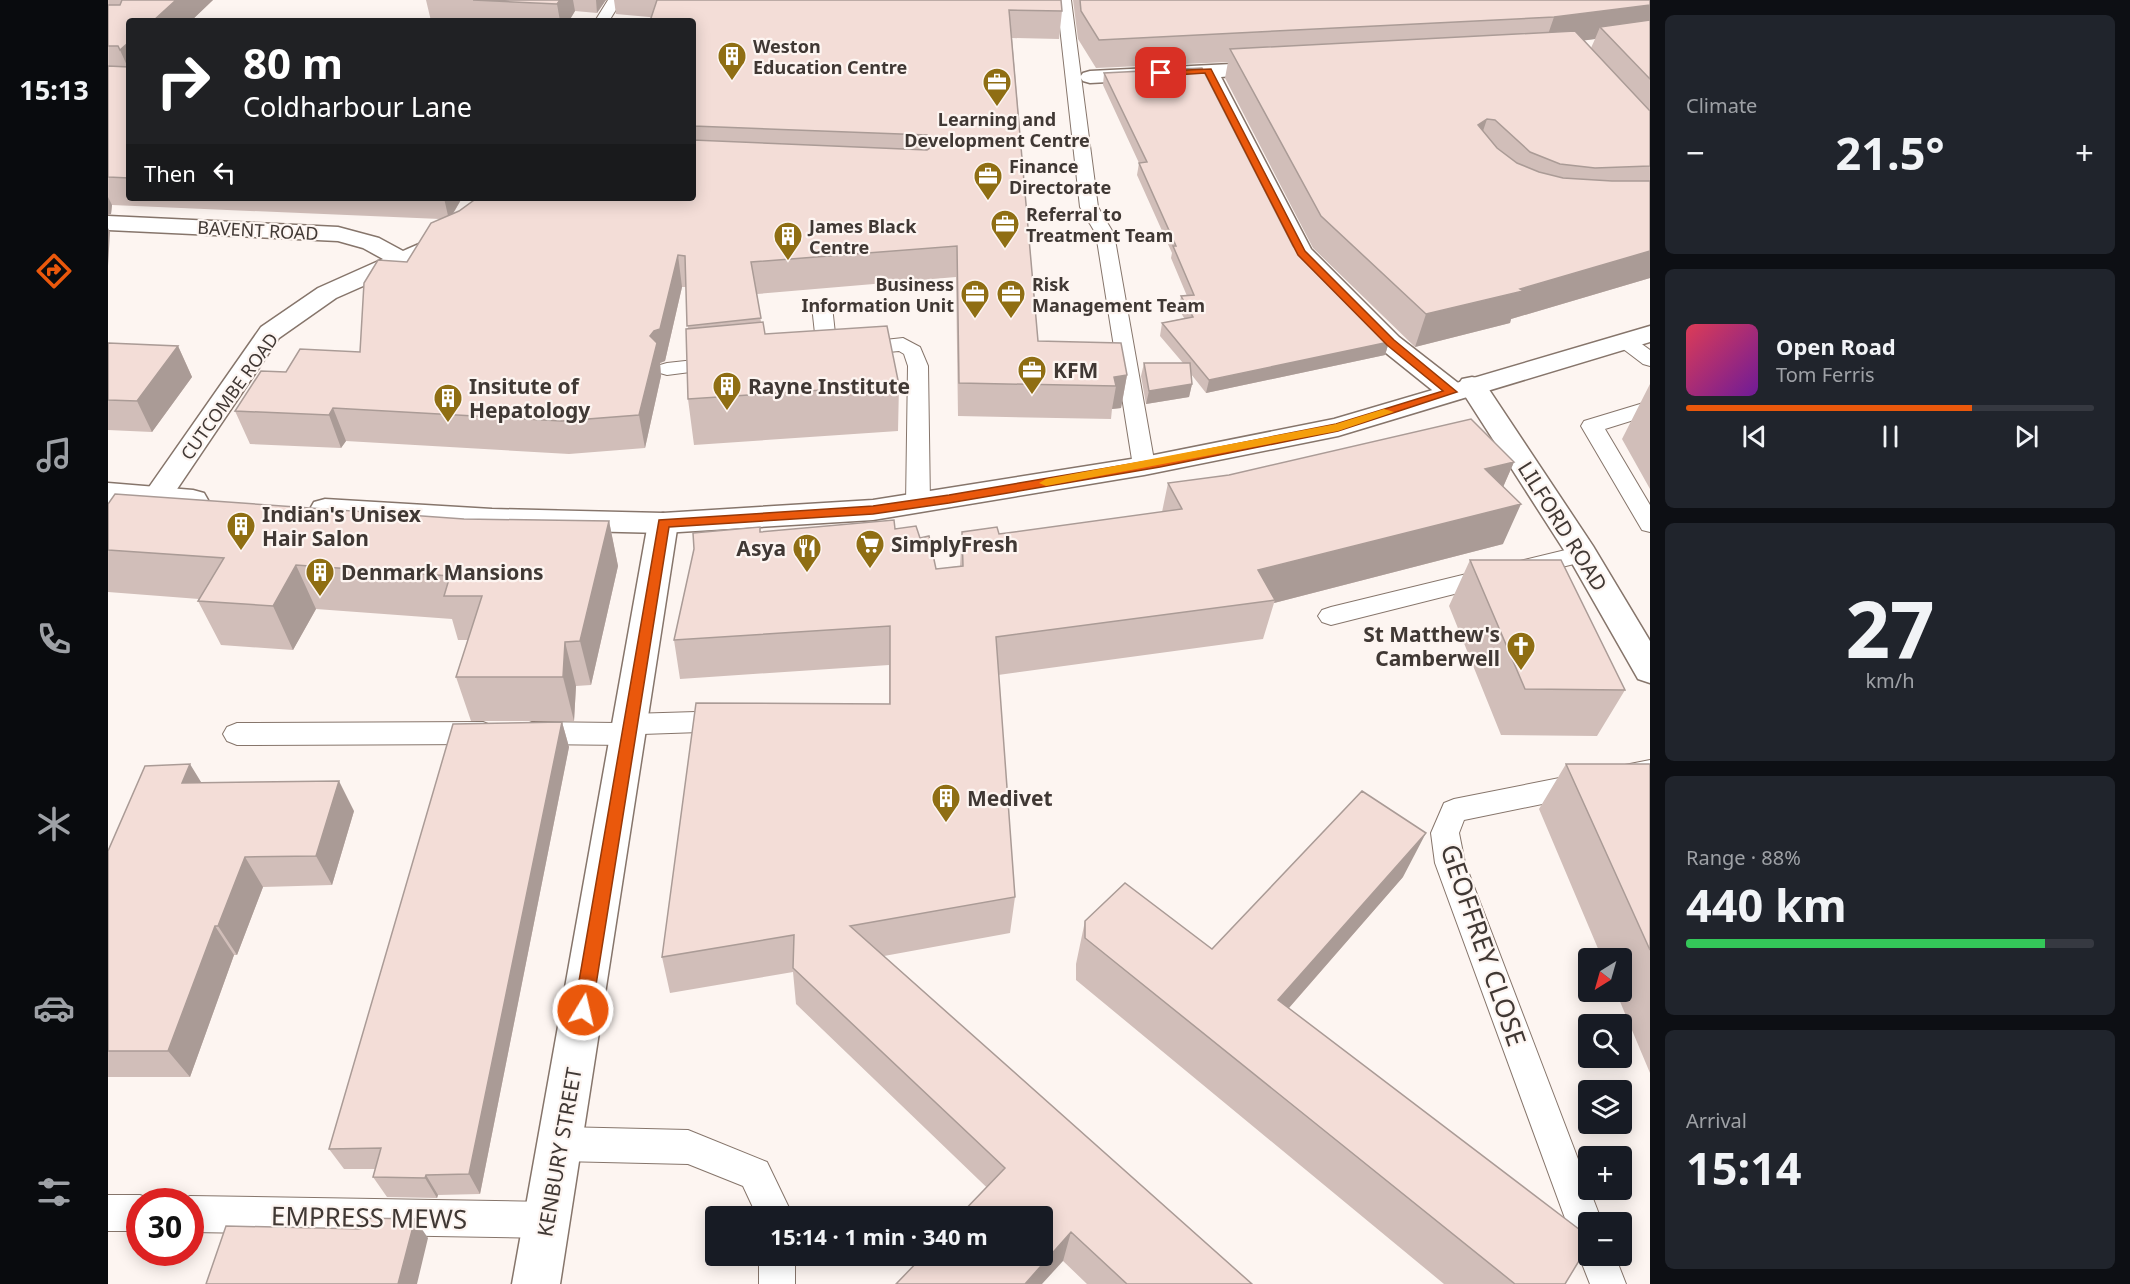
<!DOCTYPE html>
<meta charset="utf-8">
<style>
:root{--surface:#171b24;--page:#20242c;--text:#f1f3f6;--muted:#9ea1a6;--line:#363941;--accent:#ea580c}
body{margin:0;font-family:"Noto Sans",sans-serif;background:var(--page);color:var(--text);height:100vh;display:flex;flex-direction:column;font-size:22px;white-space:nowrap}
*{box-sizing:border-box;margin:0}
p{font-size:20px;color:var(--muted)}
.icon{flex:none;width:33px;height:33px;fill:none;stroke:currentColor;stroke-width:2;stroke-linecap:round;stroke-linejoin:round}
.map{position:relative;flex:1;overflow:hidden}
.panel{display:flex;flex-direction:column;gap:15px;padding:15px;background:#0d0f14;width:480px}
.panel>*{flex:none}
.top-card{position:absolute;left:18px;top:18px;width:570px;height:183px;border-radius:6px;box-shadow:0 3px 15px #0003;background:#202124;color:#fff;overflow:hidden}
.needle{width:39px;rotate:217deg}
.fabs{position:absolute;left:1470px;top:948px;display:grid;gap:12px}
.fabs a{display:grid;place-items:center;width:54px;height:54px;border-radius:6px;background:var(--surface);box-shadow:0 3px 15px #0003;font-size:30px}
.speed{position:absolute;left:18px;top:1188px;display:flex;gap:12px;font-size:30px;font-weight:700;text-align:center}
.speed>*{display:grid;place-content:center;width:78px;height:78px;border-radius:50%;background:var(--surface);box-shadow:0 3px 15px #0003;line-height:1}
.speed .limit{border:9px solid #d22;background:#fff;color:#111}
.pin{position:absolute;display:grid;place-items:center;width:51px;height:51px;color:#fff;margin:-26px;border-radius:12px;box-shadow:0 3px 9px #0006}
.me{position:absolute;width:66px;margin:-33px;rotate:9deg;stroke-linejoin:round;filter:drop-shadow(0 0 4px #0008)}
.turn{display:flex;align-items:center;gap:21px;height:126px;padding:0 18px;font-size:27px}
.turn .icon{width:78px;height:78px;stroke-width:2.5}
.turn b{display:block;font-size:42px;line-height:51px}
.then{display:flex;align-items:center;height:57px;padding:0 18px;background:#0003;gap:12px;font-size:22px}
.big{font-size:45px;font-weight:700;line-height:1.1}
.panel .tile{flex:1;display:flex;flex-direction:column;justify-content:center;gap:9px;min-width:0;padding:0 21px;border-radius:9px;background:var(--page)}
.panel .dial{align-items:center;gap:0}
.dial b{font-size:78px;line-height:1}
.song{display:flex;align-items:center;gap:18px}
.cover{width:72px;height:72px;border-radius:9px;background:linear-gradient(135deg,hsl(350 70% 55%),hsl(280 70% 35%))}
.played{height:6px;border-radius:3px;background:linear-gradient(90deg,var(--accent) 70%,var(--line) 70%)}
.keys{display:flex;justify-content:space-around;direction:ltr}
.heat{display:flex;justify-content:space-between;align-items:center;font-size:33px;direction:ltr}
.charge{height:9px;border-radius:4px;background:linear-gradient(90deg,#34c759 88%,var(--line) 0)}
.trip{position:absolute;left:597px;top:1206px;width:348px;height:60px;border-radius:6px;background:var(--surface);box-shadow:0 3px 15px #0003;font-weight:700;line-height:60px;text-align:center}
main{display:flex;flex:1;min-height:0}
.tabs{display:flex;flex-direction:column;width:108px;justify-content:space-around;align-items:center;background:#090b0e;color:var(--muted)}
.tabs .icon{width:42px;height:42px}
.tabs .selected{color:var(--accent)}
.tabs b{font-size:27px;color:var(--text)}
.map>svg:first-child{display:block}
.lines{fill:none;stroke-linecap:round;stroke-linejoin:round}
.lane-casing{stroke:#86756b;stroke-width:2}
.street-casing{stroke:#86756b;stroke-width:3}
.secondary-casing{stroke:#86756b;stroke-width:3}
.primary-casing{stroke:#86756b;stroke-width:3}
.lane{fill:#fff;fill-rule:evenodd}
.street{fill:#fff;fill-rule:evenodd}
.secondary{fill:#fff;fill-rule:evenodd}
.primary{fill:#fff;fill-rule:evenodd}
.wall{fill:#d1beb9;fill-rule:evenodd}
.shaded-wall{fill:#aa9b96}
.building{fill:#f3ddd7;stroke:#aa9b96;stroke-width:1.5}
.route{fill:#ea580c;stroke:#983908;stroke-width:1.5}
.slow{fill:#f59e0b}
.labels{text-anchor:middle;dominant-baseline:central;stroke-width:4.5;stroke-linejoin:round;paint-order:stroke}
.far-poi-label{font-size:18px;font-weight:bold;fill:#403834;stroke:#fdf5f1;text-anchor:start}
.far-street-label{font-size:18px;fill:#403834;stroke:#fdf5f1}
.poi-label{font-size:21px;font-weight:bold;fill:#403834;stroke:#fdf5f1;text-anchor:start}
.street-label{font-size:21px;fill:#403834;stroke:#fdf5f1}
.near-street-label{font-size:26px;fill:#403834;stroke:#fdf5f1}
</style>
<main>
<nav class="tabs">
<b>15:13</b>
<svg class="icon selected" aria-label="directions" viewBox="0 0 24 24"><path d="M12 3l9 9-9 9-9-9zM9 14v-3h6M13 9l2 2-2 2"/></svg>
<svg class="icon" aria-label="music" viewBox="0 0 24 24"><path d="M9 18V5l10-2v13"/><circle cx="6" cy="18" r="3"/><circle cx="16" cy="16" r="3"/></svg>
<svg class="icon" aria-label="phone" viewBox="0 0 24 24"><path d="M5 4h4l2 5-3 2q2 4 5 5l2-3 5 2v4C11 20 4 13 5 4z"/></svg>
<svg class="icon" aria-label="climate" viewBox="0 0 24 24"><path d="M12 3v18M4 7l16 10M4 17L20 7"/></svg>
<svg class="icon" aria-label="car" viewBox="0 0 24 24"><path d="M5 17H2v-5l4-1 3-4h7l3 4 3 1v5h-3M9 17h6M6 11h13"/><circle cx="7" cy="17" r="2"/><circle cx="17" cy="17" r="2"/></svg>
<svg class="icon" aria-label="filters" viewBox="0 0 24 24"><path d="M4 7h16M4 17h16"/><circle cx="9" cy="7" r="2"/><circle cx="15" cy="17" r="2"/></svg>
</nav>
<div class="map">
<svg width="1542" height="1284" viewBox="0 0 1542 1284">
<rect width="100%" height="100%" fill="#fdf5f1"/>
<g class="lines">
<g class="lane-casing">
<path id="lane" d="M500 0H514L501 21H487Z
M949 0H963L990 207 1006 234 1047 466 1044 471 1036 473 1028 471 1025 466 988 234 972 207Z
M714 300 724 306 729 352 726 356H712L709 352 704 306Z
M1517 335 1524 337 1542 350V366L1535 364 1510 345 1507 341 1510 337Z
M795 338 812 347 820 366 822 504 818 509 810 512 802 509 798 504 800 366 796 354 791 351 749 355 742 353 739 349 742 345 749 343Z
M614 357 621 359 624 363 621 367 559 375 552 373 549 369 552 365 559 363Z
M1542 401V415L1497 429 1542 505V532L1534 530 1473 426 1476 421Z
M1474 546 1482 548 1486 554 1482 560 1223 625 1214 622 1210 616 1214 610 1223 607Z
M621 711 631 714 634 721 631 728 621 731 534 734 530 741 520 745 424 744 414 740 410 733 414 726 424 722 509 723 512 717 522 714Z
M375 722 385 726 389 733 385 740 375 744 129 745 119 741 115 734 119 727 129 723Z
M1542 760V782L1356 820 1351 833 1357 863 1494 1222H1480V1256H1507L1518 1284H1482L1471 1256 1474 1248 1467 1245 1462 1232 1327 863 1323 833 1336 803 1346 799Z
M453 1127 580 1130 659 1162 685 1216H649L635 1186 580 1164 453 1161 441 1156 436 1144 441 1132Z
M0 1195H32L45 1200 32 1202V1231H0Z
M82 1196 440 1202 453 1207 458 1220 453 1233 440 1238 82 1232V1202H69Z
M651 1256H687V1284H651Z"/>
</g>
<g class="street-casing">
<path id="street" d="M1164 62 1171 64 1174 68 1171 72 1113 77 1203 249 1291 337 1354 386 1358 392 1354 398 1344 400 1334 398 1273 349 1184 257 1093 77 982 83 975 81 972 77 975 73 982 71Z
M375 198H397L381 223 357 241 228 298 171 338 59 504 49 507 39 504 34 497 39 490 153 327 210 288 275 259 255 248 230 241 0 230V216L230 227 271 238 295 251C326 237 355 227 375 198Z
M555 513 566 516 570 523 452 1284H404L540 523 544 516Z"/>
</g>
<g class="secondary-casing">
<path id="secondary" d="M1364 377 1374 379 1378 385 1485 546 1542 641V683L1530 679 1461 558 1350 385 1354 379Z"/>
</g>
<g class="primary-casing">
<path id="primary" d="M1542 326V342L1230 436 1036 475 765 520 555 533 384 529 217 519 206 516 202 509 206 502 217 499 384 509 555 513 765 500 1036 457 1226 419Z
M0 483 85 490 96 493 100 500 96 507 85 510 0 503Z"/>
</g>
<use href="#lane" class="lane"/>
<use href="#street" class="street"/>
<use href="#secondary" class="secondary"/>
<use href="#primary" class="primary"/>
</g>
<path class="wall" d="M0 0H105L83 21H21V198H354L345 214 585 198V21L508 14 506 0H953L954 11 951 39 904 38 930 341 1019 375 1013 408 1004 409 1003 419 850 416 848 277 649 294 653 322 657 334 791 385 790 431 586 445 580 399V329L578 287H574L557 361 552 363 553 376 537 448 461 454 238 441 233 448 142 444 127 411 178 372 252 352 299 262 332 219 4 205 3 214 0 215Z
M318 0H498L489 13 467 11 461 21H323Z
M965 0H1542V278L1403 319 1402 323 1307 347 1205 248 1117 78 1120 62 988 68 970 39ZM1487 39 1483 48 1476 40Z
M996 73 1185 246 1281 342 1277 355 1098 393 1083 374 1084 384 1081 397 1038 404 1033 376 1036 363H1075L1052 336 1054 323 1076 318 1071 309 1073 296H1079L1063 258 1064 253 1029 175 1031 163 995 85Z
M0 343 70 346 84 377 44 432 0 430Z
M1542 384V489L1514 439Z
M1406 462 1395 487V544L1166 603 1155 639 890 675 907 897 902 933 776 956 1144 1284H979L688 1004 685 972 562 993 554 957 781 704V665L572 679 566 640 586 549 652 532 787 529 812 538 828 569 852 566 854 532 891 534 1054 512 1060 483Z
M356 519 501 521 510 566 483 685 468 686 466 721H363L348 677 360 640H350L344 619 208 609 185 650 113 645 90 601 91 599 0 592V550Z
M1362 560 1517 690 1489 736 1393 735 1341 606Z
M454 722 461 747 372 1194 330 1195 329 1198 279 1197 265 1177 267 1169H236L221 1149Z
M1458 764H1542V1073L1508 992H1514V958H1494L1431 809Z
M94 783 246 811 224 885 155 887 129 955H126L82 1077H0V851Z
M1295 877 1181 1008 1457 1284H1336L968 980V964L977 921 1104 949Z"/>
<path class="shaded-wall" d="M68 0H105L83 21H45Z
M452 0H465L467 11 461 21H452L449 4Z
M488 0H498L489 13Z
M1542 5V32L1492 27 1487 39 1436 46 1446 17Z
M21 42V70L12 50Z
M1379 119 1369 149 1370 125Z
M0 197 4 205 3 214 0 215Z
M336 198H354L341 220Z
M0 228 2 232 0 266Z
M1542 251V278L1403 319 1402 323 1307 347 1318 314 1412 289Z
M570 255 574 287 557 361 552 363 553 376 537 448 531 415 542 336Z
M1281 342 1277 355 1098 393 1101 380Z
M70 346 84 377 44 432 29 401Z
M1019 375 1013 408 1004 409 1008 386 1006 377Z
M1084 384 1081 397 1038 404 1041 391Z
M225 408 238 441 233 448 221 415Z
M1406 462 1389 501 1377 469Z
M1413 504 1395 544 1166 603 1167 600 1150 570Z
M501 521 510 566 483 685 472 641Z
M188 565 208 609 185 650 165 606Z
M457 642 468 686 466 721 455 677Z
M454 722 461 747 372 1194 361 1174Z
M82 764 101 795 74 783Z
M231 781 246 811 224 885 208 856Z
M1318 833 1295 877 1152 1041 1170 1000Z
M137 857 155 887 129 955 110 926Z
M107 926 126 955 82 1077 60 1051Z
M318 1175 330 1195 329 1198 317 1178Z
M307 1219 320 1238 309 1284H290Z
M963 1232 955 1261 934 1284H917Z"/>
<path class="building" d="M14 0H68L45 21H21V42L12 50 10 46H0V5H12Z
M365 0H452L449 4Z
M549 0H953L954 11 901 10 930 341 1013 343 1019 375 1006 377 1008 386 851 383 849 246 643 262 653 318 579 326 577 256 570 255 552 329 546 331 542 336 549 343 531 415 454 421 225 408 221 415 127 411 153 371 178 372 192 349 252 352 256 283 270 260 299 262 323 223 351 211 369 198H585V140L819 150 830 143 819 135 585 126V21H542Z
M972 0H1542V5L1446 17 991 40 973 11Z
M1542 20V79L1492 27Z
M1467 31 1542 111V166L1487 168 1452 164 1422 152 1387 120 1379 119 1370 125 1389 148 1409 163 1431 172 1455 178 1504 181H1542V251L1412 289 1415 291 1318 314 1213 216 1122 49Z
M0 66 21 67V178L0 177Z
M1094 68 1185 246 1281 342 1101 380 1054 323 1085 317 1073 296 1086 295 1065 246H1068L1031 163 1039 162 996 73Z
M655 322 657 334 779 326 791 385 580 399 578 329Z
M0 343 70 346 29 401 0 400Z
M1036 363H1082L1084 384 1041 391Z
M1363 419 1406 462 1377 469 1413 504 1150 570 1167 600 888 637 907 897 742 926 1144 1284H1019L963 1232 917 1284H788L815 1256H934V1216H851L897 1168 685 968 686 935 554 957 588 703 782 704V626L566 640 586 549 585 533 652 527V532L786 520 787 529 808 526 812 538 821 536 828 569 855 566 854 532 889 527 891 534 1074 509 1060 483 1121 475Z
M7 494 356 519 501 521 472 641 457 642 455 677H348L374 596H336L342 576 188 565 165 606 90 601 116 558 0 550V504Z
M1362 560H1453L1517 690 1417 689Z
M454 722 361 1174 318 1175 317 1178 265 1177 273 1148 221 1149 345 724Z
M82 764 74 783 231 781 208 856 137 857 110 926H107L60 1051H0V851L37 766Z
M1458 764H1542V950Z
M1254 791 1318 833 1170 1000 1480 1236V1246L1457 1284H1407L977 938V921L1017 883 1104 949Z
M255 1218 307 1219 290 1284H98L118 1226 253 1229Z"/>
<path class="route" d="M1103 69 1197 251 1286 340 1349 392 1230 431 1052 467 841 503 765 514 561 527 484 1010 481 1016 475 1018 469 1016 466 1010 551 520 765 506 841 495 1052 459 1228 424 1335 391 1279 345 1190 255 1097 73 1053 76 1049 73 1053 71Z"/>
<path class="slow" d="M1276 409 1286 412 1230 431 938 486 931 483 938 479 1228 424Z"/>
<defs>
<g id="building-pin" transform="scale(1.5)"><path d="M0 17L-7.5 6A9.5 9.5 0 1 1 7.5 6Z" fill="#8f6e13" stroke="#fdf5f1"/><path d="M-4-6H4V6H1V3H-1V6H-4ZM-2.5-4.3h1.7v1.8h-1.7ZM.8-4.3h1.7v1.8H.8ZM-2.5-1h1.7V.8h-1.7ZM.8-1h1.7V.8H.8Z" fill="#fff"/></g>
<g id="office-pin" transform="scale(1.5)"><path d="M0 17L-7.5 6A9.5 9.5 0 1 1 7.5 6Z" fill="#8f6e13" stroke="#fdf5f1"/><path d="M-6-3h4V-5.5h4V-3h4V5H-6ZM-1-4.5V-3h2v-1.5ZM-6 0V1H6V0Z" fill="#fff"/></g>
<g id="supermarket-pin" transform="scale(1.5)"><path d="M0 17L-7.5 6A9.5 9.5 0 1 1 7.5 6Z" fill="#8f6e13" stroke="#fdf5f1"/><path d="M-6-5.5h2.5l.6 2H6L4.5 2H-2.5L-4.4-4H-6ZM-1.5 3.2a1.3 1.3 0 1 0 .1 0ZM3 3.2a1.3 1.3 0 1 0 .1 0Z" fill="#fff"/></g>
<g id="restaurant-pin" transform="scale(1.5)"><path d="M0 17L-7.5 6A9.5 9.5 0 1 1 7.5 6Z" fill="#8f6e13" stroke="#fdf5f1"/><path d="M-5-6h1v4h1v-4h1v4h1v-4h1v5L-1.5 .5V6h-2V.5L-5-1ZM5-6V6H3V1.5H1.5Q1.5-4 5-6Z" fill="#fff"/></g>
<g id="church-pin" transform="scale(1.5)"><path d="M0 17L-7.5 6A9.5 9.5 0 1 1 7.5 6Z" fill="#8f6e13" stroke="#fdf5f1"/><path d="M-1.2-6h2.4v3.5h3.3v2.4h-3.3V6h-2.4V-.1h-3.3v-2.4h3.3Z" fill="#fff"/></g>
</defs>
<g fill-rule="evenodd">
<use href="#building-pin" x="624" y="56"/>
<use href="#office-pin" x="889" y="82"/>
<use href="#office-pin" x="880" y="176"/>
<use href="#office-pin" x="897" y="224"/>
<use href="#building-pin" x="680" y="236"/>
<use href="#office-pin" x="867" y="294"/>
<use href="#office-pin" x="903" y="294"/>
<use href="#office-pin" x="924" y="370"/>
<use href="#building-pin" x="619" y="386"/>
<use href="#building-pin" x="340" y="398"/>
<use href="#building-pin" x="133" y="526"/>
<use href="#supermarket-pin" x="762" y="544"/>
<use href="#restaurant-pin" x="699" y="548"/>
<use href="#building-pin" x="212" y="572"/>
<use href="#church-pin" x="1413" y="646"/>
<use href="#building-pin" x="838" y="798"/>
</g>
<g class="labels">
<g class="far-poi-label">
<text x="645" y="46">Weston<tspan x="645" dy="21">Education Centre</tspan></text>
<text x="889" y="119" text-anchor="middle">Learning and<tspan x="889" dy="21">Development Centre</tspan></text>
<text x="901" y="166">Finance<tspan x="901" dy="21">Directorate</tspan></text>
<text x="918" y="214">Referral to<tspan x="918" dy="21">Treatment Team</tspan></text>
<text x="701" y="226">James Black<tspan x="701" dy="21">Centre</tspan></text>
<text x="846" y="284" text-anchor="end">Business<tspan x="846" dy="21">Information Unit</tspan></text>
<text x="924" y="284">Risk<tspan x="924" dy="21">Management Team</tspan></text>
</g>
<g class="far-street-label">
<text transform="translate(150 230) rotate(3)">BAVENT ROAD</text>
<text transform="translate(121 396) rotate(-54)">CUTCOMBE ROAD</text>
</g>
<g class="poi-label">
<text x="945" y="370">KFM</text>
<text x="361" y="386">Insitute of<tspan x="361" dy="24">Hepatology</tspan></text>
<text x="640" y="386">Rayne Institute</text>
<text x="154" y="514">Indian's Unisex<tspan x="154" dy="24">Hair Salon</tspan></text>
<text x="783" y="544">SimplyFresh</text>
<text x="678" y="548" text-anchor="end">Asya</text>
<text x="233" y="572">Denmark Mansions</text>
<text x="1392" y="634" text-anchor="end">St Matthew's<tspan x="1392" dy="24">Camberwell</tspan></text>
<text x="859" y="798">Medivet</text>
</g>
<g class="street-label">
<text transform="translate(1455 526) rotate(58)">LILFORD ROAD</text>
<text transform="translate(451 1152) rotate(-80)">KENBURY STREET</text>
</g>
<g class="near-street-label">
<text transform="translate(1376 945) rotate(71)">GEOFFREY CLOSE</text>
<text transform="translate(261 1217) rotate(1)">EMPRESS MEWS</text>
</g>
</g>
</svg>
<div class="fabs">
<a><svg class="needle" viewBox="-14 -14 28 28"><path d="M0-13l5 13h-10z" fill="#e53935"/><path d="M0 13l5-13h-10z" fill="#9ea1a6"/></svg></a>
<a><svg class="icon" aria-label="search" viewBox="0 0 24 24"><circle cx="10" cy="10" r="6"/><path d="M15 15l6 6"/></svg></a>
<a><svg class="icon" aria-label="layers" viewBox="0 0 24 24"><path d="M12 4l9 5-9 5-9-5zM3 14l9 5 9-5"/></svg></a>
<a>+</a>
<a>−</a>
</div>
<div class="speed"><div class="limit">30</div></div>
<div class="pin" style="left:1053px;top:73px;background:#d93025"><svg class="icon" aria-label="arrive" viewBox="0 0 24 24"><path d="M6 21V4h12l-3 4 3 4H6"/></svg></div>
<svg class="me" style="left:475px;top:1010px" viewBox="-20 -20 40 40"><circle r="17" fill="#ea580c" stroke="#fff" stroke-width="3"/><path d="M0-11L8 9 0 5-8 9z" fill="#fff"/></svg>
<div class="trip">15:14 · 1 min · 340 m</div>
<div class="top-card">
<div class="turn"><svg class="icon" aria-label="right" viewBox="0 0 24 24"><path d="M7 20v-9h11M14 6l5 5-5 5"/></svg><div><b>80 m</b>Coldharbour Lane</div></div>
<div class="then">Then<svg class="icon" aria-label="left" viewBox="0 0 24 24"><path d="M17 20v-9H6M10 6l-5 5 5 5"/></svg></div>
</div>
</div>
<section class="panel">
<div class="tile"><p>Climate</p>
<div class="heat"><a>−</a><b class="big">21.5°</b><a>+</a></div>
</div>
<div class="tile">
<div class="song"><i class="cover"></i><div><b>Open Road</b><p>Tom Ferris</p></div></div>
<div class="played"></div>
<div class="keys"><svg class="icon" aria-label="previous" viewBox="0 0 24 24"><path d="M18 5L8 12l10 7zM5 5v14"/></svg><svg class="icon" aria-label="pause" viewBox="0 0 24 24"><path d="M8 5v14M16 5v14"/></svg><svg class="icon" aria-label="next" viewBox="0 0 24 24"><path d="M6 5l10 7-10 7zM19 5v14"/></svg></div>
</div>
<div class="tile dial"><b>27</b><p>km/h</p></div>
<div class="tile"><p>Range · 88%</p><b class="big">440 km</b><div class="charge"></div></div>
<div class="tile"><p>Arrival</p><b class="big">15:14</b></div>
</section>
</main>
